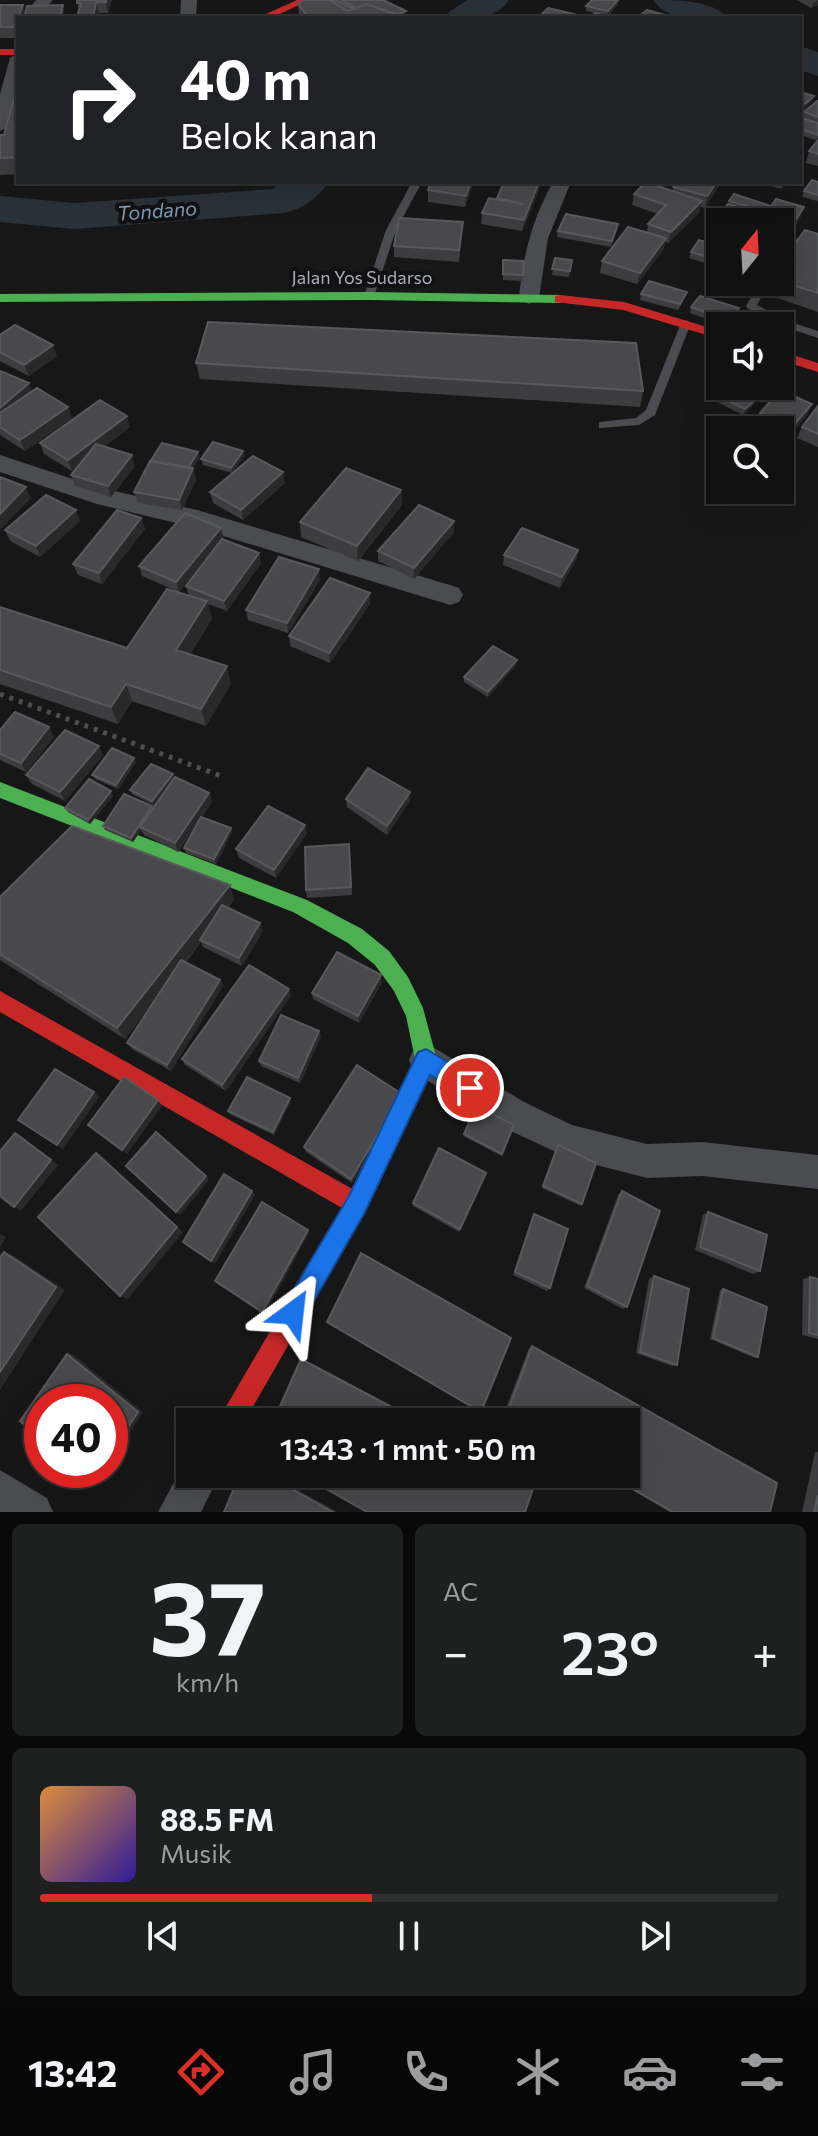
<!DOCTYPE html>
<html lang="id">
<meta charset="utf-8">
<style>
:root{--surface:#111;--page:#1e1f1f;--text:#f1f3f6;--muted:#9c9d9f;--line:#303131;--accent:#d93025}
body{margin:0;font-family:Commissioner,sans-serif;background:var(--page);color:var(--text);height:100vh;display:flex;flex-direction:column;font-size:30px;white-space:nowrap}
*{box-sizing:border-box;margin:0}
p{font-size:26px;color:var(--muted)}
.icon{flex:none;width:44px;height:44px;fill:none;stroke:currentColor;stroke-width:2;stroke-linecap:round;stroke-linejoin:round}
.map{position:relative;height:1512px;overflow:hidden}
.panel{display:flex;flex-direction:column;gap:12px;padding:12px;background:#090909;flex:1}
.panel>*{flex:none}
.hud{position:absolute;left:16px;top:16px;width:786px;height:168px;border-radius:0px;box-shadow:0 8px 32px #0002,0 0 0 2px var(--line);background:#202124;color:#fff;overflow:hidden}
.needle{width:52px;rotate:18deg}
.tools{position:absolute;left:706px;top:208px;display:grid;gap:16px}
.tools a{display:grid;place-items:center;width:88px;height:88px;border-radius:0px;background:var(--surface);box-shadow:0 8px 32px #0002,0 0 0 2px var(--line);font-size:40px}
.speed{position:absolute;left:24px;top:1384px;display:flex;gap:16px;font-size:40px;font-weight:700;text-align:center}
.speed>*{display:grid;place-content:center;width:104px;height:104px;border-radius:50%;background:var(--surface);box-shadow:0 8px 32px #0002,0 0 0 2px var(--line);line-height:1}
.speed .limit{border:12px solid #d22;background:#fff;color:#111}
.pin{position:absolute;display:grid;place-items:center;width:68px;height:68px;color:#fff;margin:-34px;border:4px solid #fff;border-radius:50%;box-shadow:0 2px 8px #0007}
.me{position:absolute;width:88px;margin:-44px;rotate:30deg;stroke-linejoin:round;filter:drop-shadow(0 0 6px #0008)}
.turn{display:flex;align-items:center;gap:28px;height:168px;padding:0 32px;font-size:36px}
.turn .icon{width:104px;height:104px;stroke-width:2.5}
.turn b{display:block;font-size:56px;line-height:68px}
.big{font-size:60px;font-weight:600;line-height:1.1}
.panel .tile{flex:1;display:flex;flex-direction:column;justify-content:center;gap:12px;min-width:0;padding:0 28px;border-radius:12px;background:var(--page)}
.panel .dial{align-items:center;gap:0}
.dial b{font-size:104px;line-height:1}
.song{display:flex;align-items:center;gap:24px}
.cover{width:96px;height:96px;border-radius:12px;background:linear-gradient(135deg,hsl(30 70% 55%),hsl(250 70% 35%))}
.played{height:8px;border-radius:4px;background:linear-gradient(90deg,var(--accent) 45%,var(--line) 45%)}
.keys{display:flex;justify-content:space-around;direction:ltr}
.heat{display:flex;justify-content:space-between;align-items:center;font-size:44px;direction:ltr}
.panel .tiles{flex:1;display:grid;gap:12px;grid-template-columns:1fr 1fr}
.tile:last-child{grid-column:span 2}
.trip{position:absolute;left:176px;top:1408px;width:464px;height:80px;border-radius:0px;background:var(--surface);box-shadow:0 8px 32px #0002,0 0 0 2px var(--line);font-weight:600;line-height:80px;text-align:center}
.dock{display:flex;height:128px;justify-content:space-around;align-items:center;background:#070707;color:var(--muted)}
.dock .icon{width:56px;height:56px}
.dock .selected{color:var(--accent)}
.dock b{font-size:36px;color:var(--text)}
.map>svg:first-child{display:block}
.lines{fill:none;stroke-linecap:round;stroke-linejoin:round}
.river{fill:#2a3239;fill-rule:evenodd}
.path{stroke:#4d4e52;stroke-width:5;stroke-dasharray:4 6;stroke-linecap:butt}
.lane{fill:#4b4c50;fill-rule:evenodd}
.street{fill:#4b4c50;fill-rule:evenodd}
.fast{fill:#4caf50;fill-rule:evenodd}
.jam{fill:#c62828;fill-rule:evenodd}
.wall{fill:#3d3d3f}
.shaded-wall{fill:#29292a}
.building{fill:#49494c;stroke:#58595d;stroke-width:2}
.route{fill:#1a73e8;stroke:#114b97;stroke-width:2}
.labels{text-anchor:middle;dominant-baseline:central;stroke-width:8;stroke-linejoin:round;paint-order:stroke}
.far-street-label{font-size:18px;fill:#a8adb8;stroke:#111113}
.far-water-label{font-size:20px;font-style:italic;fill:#7f9bb3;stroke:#111113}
</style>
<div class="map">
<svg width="818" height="1512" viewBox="0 0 818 1512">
<rect width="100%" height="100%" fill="#171717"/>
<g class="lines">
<path class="river" d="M468 0H509C494 22 469 18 445 18L450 11Z
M653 0C678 0 712 0 728 18 703 18 669 23 653 0Z
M800 46 818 52V76L800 70Z
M283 182H329C318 198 302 209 284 213L74 229 0 222V196L74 203 273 189Z"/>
<path class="path" d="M0 694 221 776"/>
<path class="lane" d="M412 182H422L396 230 374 296 373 298H365L364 296 386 230Z
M802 237 818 241V247C796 241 796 244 783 262L780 263C780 247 787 241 802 237Z
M760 282H770L757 305 787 321 818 331V338L779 325 747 308 746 306Z
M686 320 691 323 655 415 639 425 599 428V422L636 418 646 410 681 323Z"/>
<path class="street" d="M36 0H53L37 18H20Z
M181 0H197L196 18H180Z
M18 53V90L9 126 0 131V94L10 58Z
M553 182H571L548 238 539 298 529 304 519 298C523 256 532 219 553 182Z
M0 455 97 487 197 510 450 585 459 588 463 595 459 602 450 605 197 528 97 504 0 472Z
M426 1043 524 1102 572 1125 647 1144 703 1142 818 1155V1189L703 1176 647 1178 569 1158 500 1126 414 1072 409 1060 414 1048Z
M190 1458V1474H220L201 1512H158L186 1460Z
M0 1470 47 1498 53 1512H0Z"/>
<path class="fast" d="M369 292 560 295 567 299 560 303 369 300 0 302V294Z
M0 782 307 900 362 929 389 951 408 977 423 1008 437 1060 365 1212 357 1215 349 1212 346 1204 415 1059 406 1016 394 991 375 965 348 943 293 912 0 798Z"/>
<path class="jam" d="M297 0H310L271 18H257Z
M0 49H18V55H0Z
M560 295 624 302 720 331V339L623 310 555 302V296Z
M780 351 818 363V372L780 360Z
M0 991 365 1196 368 1204 365 1212 244 1422H217L342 1208 0 1012Z"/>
</g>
<path class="wall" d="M112 0 108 13H99L98 18H77L79 11 77 3Z
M304 0H383L406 11V18H299L298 4Z
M797 0H818L811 8Z
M618 4 608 16 586 11V6Z
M0 5 25 13 66 16 65 18H18V38H0Z
M18 101V174L0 175V135H4Z
M818 101V138L816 140 800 135V120L802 118 804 112Z
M818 140V166L806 163 809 151Z
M431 182H474L465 207 428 202V190Z
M504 182H540L539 190 522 231 481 224 482 213 497 200Z
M620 182H635L632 186Z
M677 182H721L705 208 700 207 699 213 668 243 665 242 663 250 637 284 600 273 602 261 647 232 648 224 658 214 632 205 634 194 673 191V187Z
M762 182H786L781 189 761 183Z
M818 182V201L802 197 804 191Z
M729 201 771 206 804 207 800 218 787 240 780 238V222H762L763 218H761L758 222H740L746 213 744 212 737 222H720V232L710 230 712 224 728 204Z
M463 222 459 262 394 257V246Z
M618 224 611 247 557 237 558 231Z
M818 234V312L766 294 769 282H780V265Z
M720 246V264L718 267 689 258 691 252Z
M555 258 572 260 569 277 552 275Z
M503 260 524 261 523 281 503 280Z
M641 294 685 297 678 310 640 300Z
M691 307 737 314 730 326H728L690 313Z
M0 335 57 356 29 376 0 361Z
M196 363 643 391 640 407 200 379Z
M0 371 29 383 32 392 72 418 25 451 0 435Z
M731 386H768L760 398Z
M721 397 756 399 754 404 743 415 719 403Z
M818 406V447L797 438 802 427Z
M760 413 807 415 788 438 780 435V430H769L756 424Z
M130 427 104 447 135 466 111 497 75 486 71 475 79 466 72 471 44 454 40 443Z
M243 451 244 456 232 473 203 465 201 459Z
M200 457 193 468 196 480 182 510 138 503 134 492Z
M285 483 243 520 213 503 210 492Z
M401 490 402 505 358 561 301 537 300 522Z
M141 518 145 529 102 584 78 575 73 564Z
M80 521 40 557 10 541 5 530Z
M454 521V532L414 579 378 561V551Z
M221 528 223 539 259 553 261 563 227 611 208 604 212 619 190 654 231 684 206 726 132 701 118 724 0 684V607L127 648 189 596 186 586 212 553 179 592 142 576 139 566Z
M578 550 576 560 560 588 503 565 504 555Z
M320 580 288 633 248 620 246 610Z
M370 604 330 663 290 646 289 636Z
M516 665 488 697 464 682V677Z
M49 727 54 737 26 772 0 760V730Z
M103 755 65 801 32 784 26 775Z
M134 758 136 762 118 789 95 779 92 775Z
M174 779 209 793 212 802 202 817 231 828 232 832 216 864 186 853 184 848 200 819 178 852 144 835 141 830 133 842 105 830 103 826 152 806 153 808 171 783 154 805 132 794 130 790Z
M113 796 90 824 68 812 65 808Z
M346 799 410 801 387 835 347 807Z
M307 833 276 878 239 858 236 849Z
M350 852 352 895 307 898 306 890Z
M0 897 234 899 228 908 263 931 242 966 203 947 201 942 186 962 220 980 223 986 171 1071 132 1049 127 1043 153 1003 125 1039 0 960Z
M381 975 382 982 359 1023 313 999 312 993Z
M291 995 226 1091 185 1065 182 1059Z
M321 1037 300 1083 261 1066 259 1061Z
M291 1100 274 1135 230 1114 228 1111Z
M403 1100 352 1183 306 1152 304 1147Z
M514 1125 502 1156 463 1136 464 1134Z
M556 1148 582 1204 581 1206 542 1188Z
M485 1177 459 1232 413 1206V1203Z
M622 1191 627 1307 623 1309 584 1288 618 1195Z
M708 1212 760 1271 753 1274 695 1250 703 1215Z
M534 1214 550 1288 547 1291 513 1275Z
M654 1276 677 1365 672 1366 636 1353 649 1279Z
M810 1277 818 1279V1339L802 1335 803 1279Z
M723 1289 758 1357 755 1358 710 1339 720 1290Z
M327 1322 481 1412H479Z
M532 1346 770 1512H670L604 1474H626V1422H514L503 1416 529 1348Z
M815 1452H818V1512H802Z"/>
<path class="shaded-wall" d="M106 0H112L108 13 106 2Z
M618 0H619L618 4 607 16 608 11Z
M818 1V6L811 8 813 3Z
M96 2 99 13 98 18H93Z
M23 5 26 15 25 18H18Z
M63 5 65 18H60Z
M406 11V18H390Z
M18 19V38L15 27Z
M814 96 812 102 805 108 804 114 800 117V113L803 110 805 104Z
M471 182H474L465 207 466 196Z
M539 182V190L522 231 524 220Z
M717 182H721L720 184 705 208 707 196Z
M702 201 699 213 668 243 671 232Z
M804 207 800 218 787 240 790 228Z
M666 238 663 250 637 284 640 273Z
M53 345 57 356 29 376 24 365Z
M29 383 33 395 0 424V408Z
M756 399 754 404 743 415 745 409Z
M812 404 807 415 788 438 792 427Z
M68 407 72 418 25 451 20 440Z
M127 416 130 427 72 471 68 460Z
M243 451 244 456 232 473 231 468Z
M198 452 200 457 188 477 186 471Z
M132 455 135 466 111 497 108 486Z
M193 468 196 480 182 510 179 500Z
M283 472 285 483 243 520 241 510Z
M26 487 31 498 0 530V514Z
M401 490 402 505 358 561 357 546Z
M76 510 80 521 40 557 36 546Z
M141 518 145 529 102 584 99 573Z
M454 521V532L414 579V568Z
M221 528 224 539 179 592 176 582Z
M578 550 576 560 560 588 562 577Z
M259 553 261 563 227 611 224 601Z
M319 569 320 580 288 633 287 623Z
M370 593V604L330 663 329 653Z
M207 601 212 619 182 668 176 650Z
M517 660 516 665 488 697V692Z
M227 666 231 684 206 726 201 709Z
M126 684 132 701 118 724 111 707Z
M49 727 54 737 26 772 21 763Z
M99 746 103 755 65 801 60 792Z
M134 758 136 762 118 789 116 785Z
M173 774 174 779 154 805 152 801Z
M111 791 113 796 90 824 88 820Z
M410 792V801L387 835V826Z
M209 793 212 802 178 852 175 843Z
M152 806 154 810 140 827 141 830 133 842 131 838Z
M305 825 307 833 276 878 274 870Z
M231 828 232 832 216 864 214 859Z
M230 885 234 899 125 1039 117 1028Z
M260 923 263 931 242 966 239 958Z
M381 975 382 982 359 1023 358 1016Z
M220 980 223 986 171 1071 167 1065Z
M289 989 291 995 226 1091 222 1085Z
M319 1031 321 1037 300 1083 298 1078Z
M94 1092 99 1097 63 1149 57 1145Z
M402 1094 403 1100 352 1183 351 1179Z
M290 1098 291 1100 274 1135 273 1132Z
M158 1100 162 1106 127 1154 122 1150Z
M15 1133 58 1165 21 1211 14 1207Z
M104 1159 183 1232 128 1299 120 1296Z
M206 1176 209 1180 180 1215 176 1212Z
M252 1191 255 1195 215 1264 211 1261Z
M308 1230 309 1233 265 1314 262 1312Z
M0 1234 6 1237 0 1247Z
M4 1252 14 1256 65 1290 0 1390Z
M67 1354 74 1355 143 1412 110 1463V1455Z
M100 1470H105L98 1482 91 1483Z
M265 1474H270L338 1512H333Z"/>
<path class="building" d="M77 0H106V2H96L93 18H77L81 3H77Z
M304 0H329L347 11 367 4 398 15 396 18H309L298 4Z
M330 0H335L354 9 347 11Z
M341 0H383L406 11 397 15 367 4 356 8Z
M592 0H618L608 11 586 6Z
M0 5H23L15 27H0Z
M63 5 60 18H24L27 6Z
M548 8 574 14 570 18H553L541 15Z
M647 10 665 15 661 18H637Z
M595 13 611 17 590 18Z
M800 92 814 96 805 104 800 103Z
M13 101H18V157L0 158V135H4Z
M817 101H818V117L804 112Z
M801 118 818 123V135L800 129V120Z
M818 140V154L809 151Z
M812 180 818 182V195L804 191Z
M431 182H471L466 196 428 190Z
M504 182H539L524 220 482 213 489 198 523 204 497 198Z
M646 182 702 201 671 232 648 224 666 205 634 194Z
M677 182H717L707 196 673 187Z
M734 194 771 206 767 213 763 212 755 222H747L741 220 750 207 729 201Z
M776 199 804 207 790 228 780 225V222H769L762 220Z
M728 204 744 209 735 221 738 222H720V226L712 224Z
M566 214 618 224 612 241 558 231Z
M399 218 463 222 459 250 394 246Z
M628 227 666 238 640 273 602 261Z
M805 230 818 234V293L780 281V265Z
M699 240 720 246V261L691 252Z
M555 258 572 260 570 271 552 269Z
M503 260 524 261 523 275 503 274Z
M649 281 687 292 680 304 641 294Z
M700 296 739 308 731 321 691 307Z
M208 322 636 343 643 391 196 363Z
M15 325 53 345 24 365 0 352V335Z
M0 371 29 383 0 408Z
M747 386H766L762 392Z
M731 387 756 399 745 409 721 397Z
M37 388 68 407 20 440 0 427V413Z
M780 390 812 404 792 427 760 413Z
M100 400 127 416 68 460 40 443Z
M818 406V434L802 427Z
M213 442 243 451 231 468 201 459Z
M162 443 198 452 188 468 150 461V462Z
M96 444 132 455 108 486 71 475Z
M253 456 283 472 241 510 210 492Z
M150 461 193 468 179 500 134 492Z
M346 468 401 490 357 546 300 522Z
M0 477 26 487 0 514Z
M46 495 76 510 36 546 5 530Z
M419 505 454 521 414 568 378 551Z
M117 510 141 518 99 573 73 564Z
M185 513 221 528 176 582 139 566Z
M522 528 578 550 562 577 504 555Z
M222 539 259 553 224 601 186 586Z
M279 557 319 569 287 623 246 610Z
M330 578 370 593 329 653 289 636Z
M167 589 207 601 176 650 227 666 201 709 126 684 111 707 0 670V607L127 648Z
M493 646 517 660 488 692 464 677Z
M15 712 49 727 21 763 0 754V730Z
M65 730 99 746 60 792 26 775Z
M112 748 134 758 116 785 92 775Z
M151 764 173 774 152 801 130 790Z
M368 768 410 792 387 826 346 799Z
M175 777 209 793 175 843 140 827Z
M89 779 111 791 88 820 65 808Z
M124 794 152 806 131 838 103 826Z
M268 806 305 825 274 870 236 849Z
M201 817 231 828 214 859 184 848Z
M72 826 230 885 117 1028 0 954V897Z
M349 844 351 887 306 890 305 847Z
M222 905 260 923 239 958 200 940Z
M337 952 381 975 358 1016 312 993Z
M181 960 220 980 167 1065 127 1043Z
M249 965 289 989 222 1085 182 1059Z
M281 1015 319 1031 298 1078 259 1061Z
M357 1065 402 1094 351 1179 304 1147Z
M55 1069 94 1092 57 1145 18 1120Z
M124 1077 158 1100 122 1150 88 1125Z
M247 1077 290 1098 273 1132 228 1111Z
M476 1106 514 1125 502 1154 464 1134Z
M156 1132 206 1176 176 1212 126 1166Z
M15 1133 51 1160 14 1207 0 1196V1151Z
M558 1145 596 1163 582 1204 543 1186Z
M439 1148 486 1173 460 1229 413 1203Z
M96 1153 177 1227 120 1296 38 1217Z
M224 1174 252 1191 211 1261 183 1242Z
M622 1191 660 1211 627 1307 587 1286Z
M262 1202 308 1230 262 1312 215 1281Z
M708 1212 767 1235 760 1271 700 1247Z
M534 1214 568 1229 550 1288 515 1272Z
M4 1252 56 1287 0 1372V1257Z
M361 1253 511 1338 481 1412 327 1322Z
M654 1276 689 1289 677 1365 640 1352Z
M810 1277 818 1279V1335L809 1333Z
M723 1289 767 1307 758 1357 713 1338Z
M532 1346 777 1483 770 1512H673L607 1474H626V1422H517L506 1416Z
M67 1354 138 1412 110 1455V1402H42V1440L20 1421Z
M301 1359 420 1422H273Z
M76 1470H100L91 1483Z
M240 1474H265L333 1512H224Z
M300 1474H517L535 1483 525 1512H367Z
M818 1495V1512H814Z"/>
<path class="route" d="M426 1049 477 1080 481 1088 477 1096 470 1099 430 1075 365 1212 302 1322 293 1325 285 1322 281 1313 285 1304 349 1196 418 1052Z"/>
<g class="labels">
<g class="far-street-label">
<text x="362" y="277">Jalan Yos Sudarso</text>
</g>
<g class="far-water-label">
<text transform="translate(157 210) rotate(-4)">Tondano</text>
</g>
</g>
</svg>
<div class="tools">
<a><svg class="needle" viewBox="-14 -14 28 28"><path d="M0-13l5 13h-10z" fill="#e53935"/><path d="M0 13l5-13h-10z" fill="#9c9d9f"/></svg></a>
<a><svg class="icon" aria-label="sound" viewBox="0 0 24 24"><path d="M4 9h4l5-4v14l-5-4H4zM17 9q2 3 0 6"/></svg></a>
<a><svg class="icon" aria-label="search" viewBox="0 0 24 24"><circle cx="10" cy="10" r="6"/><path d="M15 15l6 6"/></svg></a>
</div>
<div class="speed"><div class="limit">40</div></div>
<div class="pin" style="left:470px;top:1088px;background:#d93025"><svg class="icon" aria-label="arrive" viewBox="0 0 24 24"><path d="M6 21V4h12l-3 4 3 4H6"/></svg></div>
<svg class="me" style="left:293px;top:1313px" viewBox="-20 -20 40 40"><path d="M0-17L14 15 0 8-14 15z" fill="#1a73e8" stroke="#fff" stroke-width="4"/></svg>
<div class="trip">13:43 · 1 mnt · 50 m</div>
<div class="hud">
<div class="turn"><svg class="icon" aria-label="right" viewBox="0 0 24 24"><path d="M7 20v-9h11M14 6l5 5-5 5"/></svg><div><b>40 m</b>Belok kanan</div></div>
</div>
</div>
<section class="panel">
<div class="tiles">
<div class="tile dial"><b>37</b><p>km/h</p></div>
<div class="tile"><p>AC</p>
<div class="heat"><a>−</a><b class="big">23°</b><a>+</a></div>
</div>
<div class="tile">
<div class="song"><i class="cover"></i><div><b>88.5 FM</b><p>Musik</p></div></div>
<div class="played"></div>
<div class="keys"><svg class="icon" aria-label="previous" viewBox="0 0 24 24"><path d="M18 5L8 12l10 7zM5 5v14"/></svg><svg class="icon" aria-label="pause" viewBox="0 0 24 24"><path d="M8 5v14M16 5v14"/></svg><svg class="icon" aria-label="next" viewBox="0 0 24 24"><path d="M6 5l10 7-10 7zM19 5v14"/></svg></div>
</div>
</div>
</section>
<nav class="dock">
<b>13:42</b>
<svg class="icon selected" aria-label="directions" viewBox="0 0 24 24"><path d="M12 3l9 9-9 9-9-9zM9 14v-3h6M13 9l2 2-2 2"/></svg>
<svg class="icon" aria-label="music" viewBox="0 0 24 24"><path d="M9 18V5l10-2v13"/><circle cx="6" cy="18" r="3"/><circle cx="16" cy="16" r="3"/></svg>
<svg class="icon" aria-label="phone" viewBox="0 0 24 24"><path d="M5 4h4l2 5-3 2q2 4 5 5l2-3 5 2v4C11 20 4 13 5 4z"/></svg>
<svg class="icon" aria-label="climate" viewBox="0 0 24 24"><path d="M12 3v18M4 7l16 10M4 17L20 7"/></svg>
<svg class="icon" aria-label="car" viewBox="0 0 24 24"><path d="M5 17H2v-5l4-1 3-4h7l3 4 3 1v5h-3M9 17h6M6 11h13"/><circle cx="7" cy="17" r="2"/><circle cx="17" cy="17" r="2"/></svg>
<svg class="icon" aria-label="filters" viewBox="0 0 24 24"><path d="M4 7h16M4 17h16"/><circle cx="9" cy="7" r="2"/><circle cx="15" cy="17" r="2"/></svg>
</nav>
